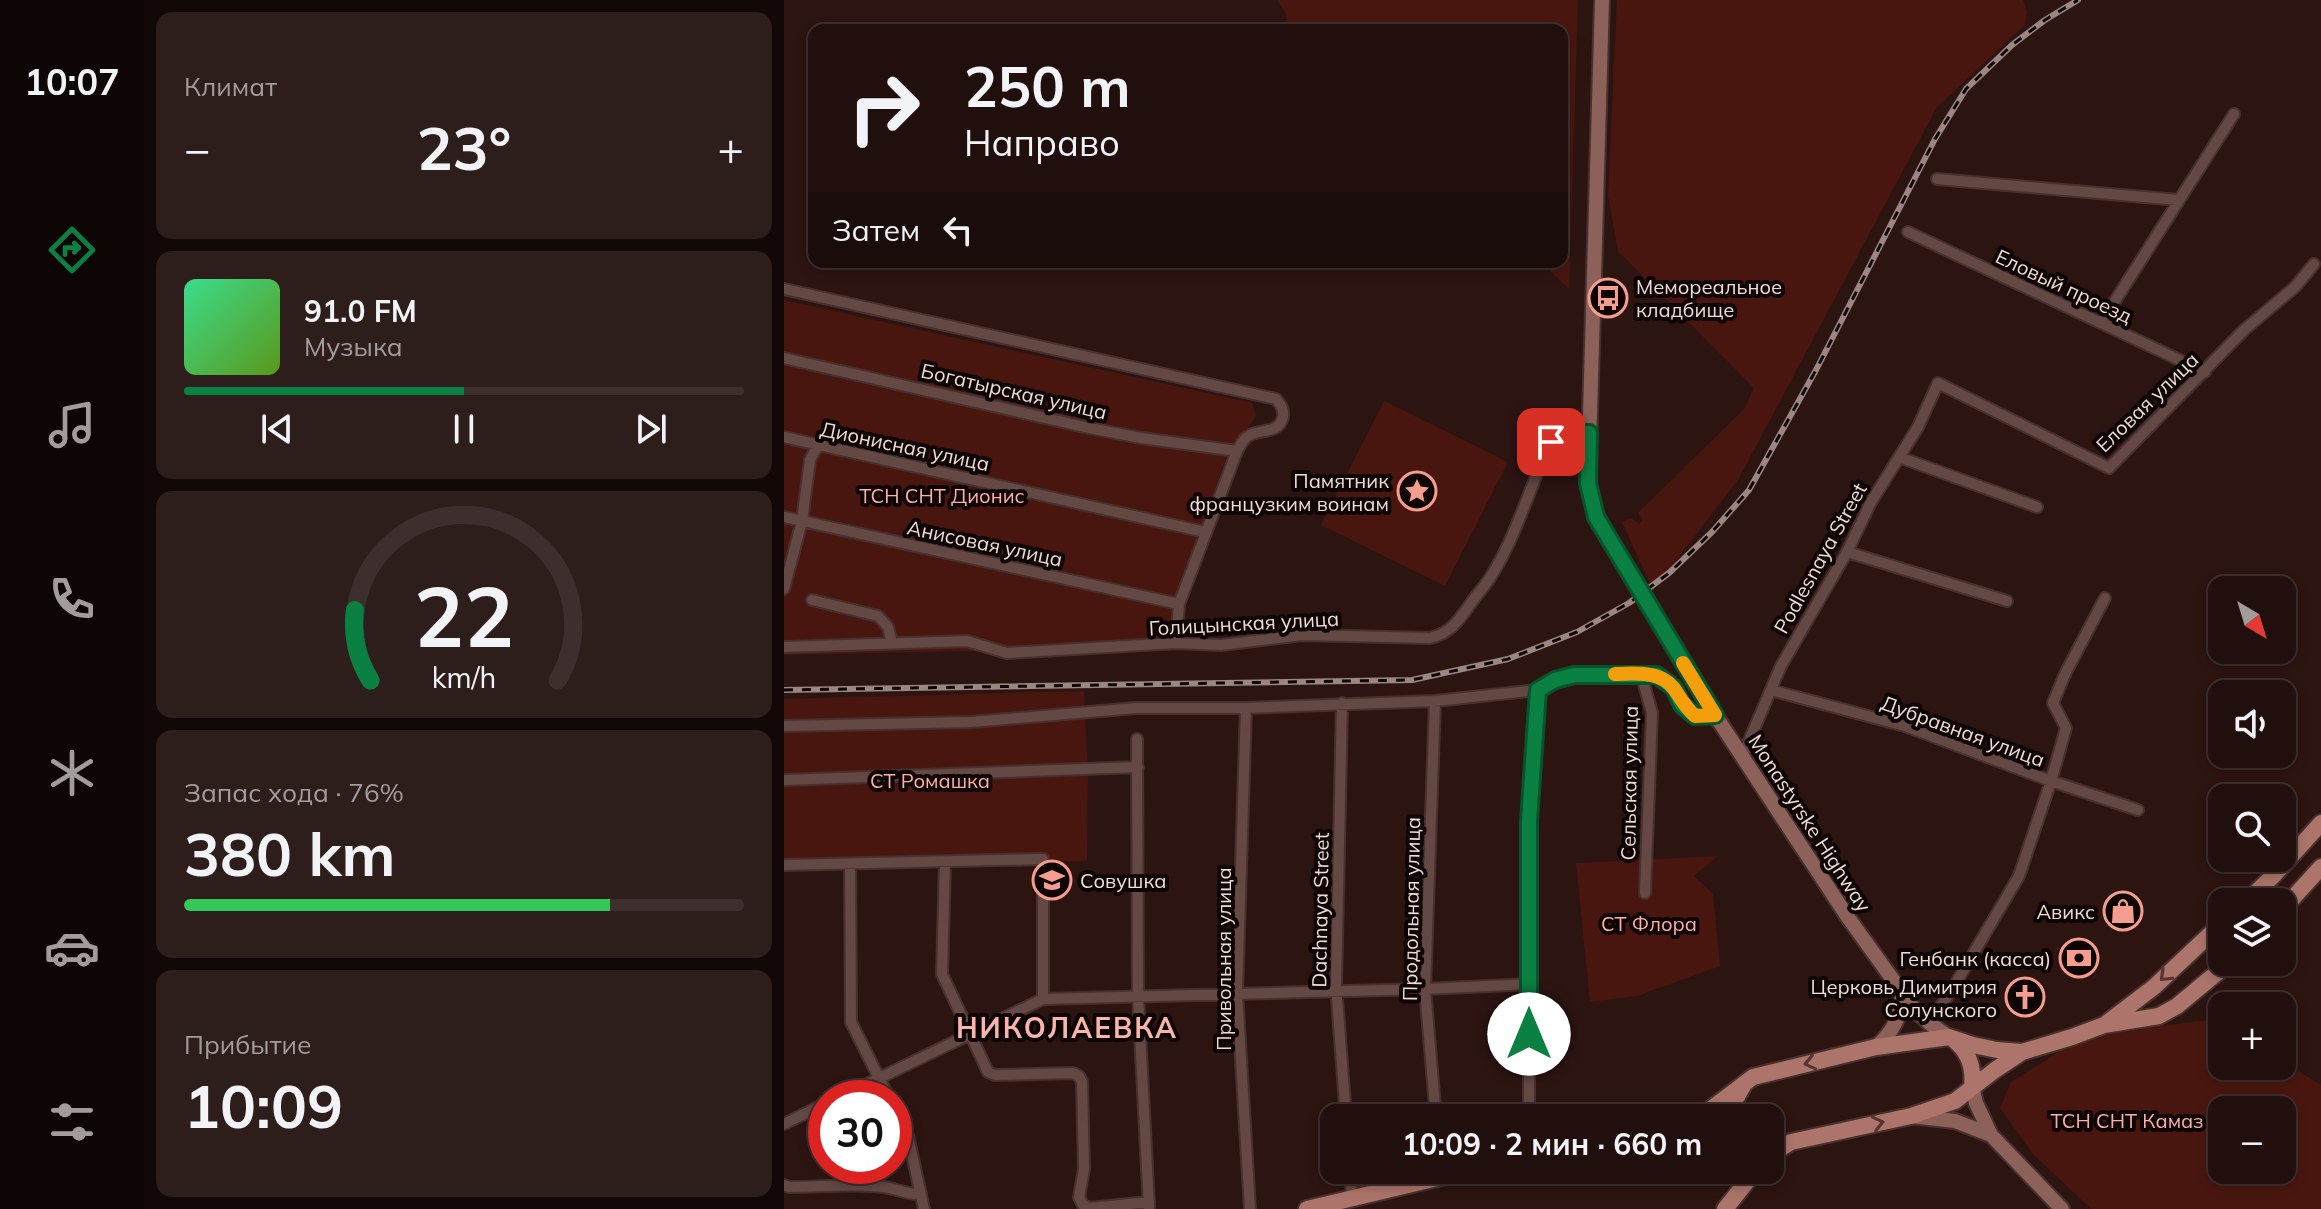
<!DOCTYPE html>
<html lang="ru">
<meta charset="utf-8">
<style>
:root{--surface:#210f0d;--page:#2d1d1b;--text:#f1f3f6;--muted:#a29c9d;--line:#3e2f2e;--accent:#0b8043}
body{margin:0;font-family:Mulish,sans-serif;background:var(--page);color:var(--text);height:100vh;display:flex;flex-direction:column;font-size:30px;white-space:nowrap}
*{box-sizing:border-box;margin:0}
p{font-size:26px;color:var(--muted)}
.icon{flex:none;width:44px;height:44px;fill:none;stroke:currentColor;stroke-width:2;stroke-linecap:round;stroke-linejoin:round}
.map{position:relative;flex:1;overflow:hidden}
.panel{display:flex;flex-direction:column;gap:12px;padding:12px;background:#120807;width:640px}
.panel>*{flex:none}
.hud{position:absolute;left:24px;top:24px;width:760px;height:244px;border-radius:16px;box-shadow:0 4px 12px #0003,0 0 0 2px var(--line);background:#210f0d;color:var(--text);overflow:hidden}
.needle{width:52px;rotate:142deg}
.buttons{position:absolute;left:1424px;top:576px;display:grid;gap:16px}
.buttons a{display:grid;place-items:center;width:88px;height:88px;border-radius:16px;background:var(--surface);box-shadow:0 4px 12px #0003,0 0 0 2px var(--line);font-size:40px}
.speed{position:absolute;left:24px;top:1080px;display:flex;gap:16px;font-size:40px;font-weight:700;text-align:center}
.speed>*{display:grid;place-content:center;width:104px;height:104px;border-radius:50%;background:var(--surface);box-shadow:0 4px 12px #0003,0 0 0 2px var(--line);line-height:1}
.speed .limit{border:12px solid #d22;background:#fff;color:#111}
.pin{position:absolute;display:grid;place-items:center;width:68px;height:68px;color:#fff;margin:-34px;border-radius:16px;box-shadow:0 4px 12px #0006}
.me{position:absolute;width:88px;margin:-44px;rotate:0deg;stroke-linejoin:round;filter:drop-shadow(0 0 6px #0008)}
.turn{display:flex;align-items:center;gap:28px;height:168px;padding:0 24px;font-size:36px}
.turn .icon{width:104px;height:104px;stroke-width:2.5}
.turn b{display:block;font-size:56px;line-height:68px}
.then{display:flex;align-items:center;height:76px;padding:0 24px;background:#0003;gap:16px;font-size:30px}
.big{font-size:60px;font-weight:700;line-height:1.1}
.panel .card{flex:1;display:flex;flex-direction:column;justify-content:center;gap:12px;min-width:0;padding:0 28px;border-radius:16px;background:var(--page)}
.panel .dial{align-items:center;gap:0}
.dial svg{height:208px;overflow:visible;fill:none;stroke:var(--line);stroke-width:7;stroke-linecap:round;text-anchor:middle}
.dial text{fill:var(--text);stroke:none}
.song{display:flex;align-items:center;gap:24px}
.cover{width:96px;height:96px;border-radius:12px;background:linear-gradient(135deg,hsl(150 70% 55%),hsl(90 70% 35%))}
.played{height:8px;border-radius:4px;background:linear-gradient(90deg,var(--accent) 50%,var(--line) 50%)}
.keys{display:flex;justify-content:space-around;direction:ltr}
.heat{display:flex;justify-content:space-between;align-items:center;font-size:44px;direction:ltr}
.charge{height:12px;border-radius:6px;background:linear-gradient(90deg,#34c759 76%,var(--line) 0)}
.trip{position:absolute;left:536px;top:1104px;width:464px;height:80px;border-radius:16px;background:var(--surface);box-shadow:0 4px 12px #0003,0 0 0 2px var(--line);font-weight:700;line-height:80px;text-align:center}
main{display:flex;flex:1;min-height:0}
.tabs{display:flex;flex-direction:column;width:144px;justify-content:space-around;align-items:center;background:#0d0605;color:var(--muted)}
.tabs .icon{width:56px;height:56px}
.tabs .selected{color:var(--accent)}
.tabs b{font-size:36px;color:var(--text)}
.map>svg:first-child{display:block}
.green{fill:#48160f;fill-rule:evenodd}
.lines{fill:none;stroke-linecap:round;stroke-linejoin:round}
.street-casing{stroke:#47302d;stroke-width:14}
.secondary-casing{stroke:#47302d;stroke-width:18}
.primary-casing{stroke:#47302d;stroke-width:20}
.street{stroke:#644844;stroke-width:10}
.secondary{stroke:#8c615a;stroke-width:14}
.primary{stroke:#ac746a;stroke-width:16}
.rail-casing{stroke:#9a8683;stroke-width:6}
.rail{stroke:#0d0403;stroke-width:3;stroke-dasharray:9;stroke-linecap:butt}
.secondary-bridge-casing{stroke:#47302d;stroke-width:18;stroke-linecap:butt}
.secondary-bridge{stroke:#8c615a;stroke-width:14}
.oneway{stroke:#553631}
.route-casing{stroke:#07532c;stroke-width:20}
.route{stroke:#0b8043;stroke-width:14}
.slow{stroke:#f59e0b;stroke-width:14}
.labels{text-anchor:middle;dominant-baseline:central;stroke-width:8;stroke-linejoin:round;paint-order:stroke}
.poi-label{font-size:20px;fill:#eddcd9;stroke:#0d0403;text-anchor:end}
.street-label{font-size:20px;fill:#eddcd9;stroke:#0d0403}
.park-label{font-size:20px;fill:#fcb0a3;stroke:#0d0403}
.district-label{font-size:28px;font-weight:bold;letter-spacing:2px;fill:#f8b6aa;stroke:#0d0403}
</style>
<main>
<nav class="tabs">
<b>10:07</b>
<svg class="icon selected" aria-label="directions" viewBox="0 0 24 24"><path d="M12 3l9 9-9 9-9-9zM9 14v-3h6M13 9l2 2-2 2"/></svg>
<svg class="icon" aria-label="music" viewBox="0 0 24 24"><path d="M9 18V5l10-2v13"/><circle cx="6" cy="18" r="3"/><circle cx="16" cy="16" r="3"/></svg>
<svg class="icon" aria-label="phone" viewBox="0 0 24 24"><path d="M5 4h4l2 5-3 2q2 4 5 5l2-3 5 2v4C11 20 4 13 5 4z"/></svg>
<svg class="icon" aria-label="climate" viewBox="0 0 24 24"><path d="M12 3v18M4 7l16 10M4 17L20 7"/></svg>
<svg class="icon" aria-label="car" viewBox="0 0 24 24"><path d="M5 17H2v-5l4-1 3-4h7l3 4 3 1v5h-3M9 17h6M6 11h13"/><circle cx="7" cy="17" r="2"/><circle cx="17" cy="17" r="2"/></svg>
<svg class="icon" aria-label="filters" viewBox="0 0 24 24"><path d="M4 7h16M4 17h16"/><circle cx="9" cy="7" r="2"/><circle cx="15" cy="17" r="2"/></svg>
</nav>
<section class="panel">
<div class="card"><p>Климат</p>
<div class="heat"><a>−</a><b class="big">23°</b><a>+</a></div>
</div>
<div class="card">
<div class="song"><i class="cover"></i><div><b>91.0 FM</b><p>Музыка</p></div></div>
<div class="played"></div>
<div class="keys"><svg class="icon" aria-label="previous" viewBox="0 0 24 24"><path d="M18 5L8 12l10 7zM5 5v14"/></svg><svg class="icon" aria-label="pause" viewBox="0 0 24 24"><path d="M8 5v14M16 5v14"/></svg><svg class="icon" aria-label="next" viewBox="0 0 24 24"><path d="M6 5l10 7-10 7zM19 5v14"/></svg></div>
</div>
<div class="card dial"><svg viewBox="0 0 100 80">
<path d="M14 69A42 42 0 1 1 86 69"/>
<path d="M14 69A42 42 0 0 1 8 42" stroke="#0b8043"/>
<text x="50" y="56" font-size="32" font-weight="700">22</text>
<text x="50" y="72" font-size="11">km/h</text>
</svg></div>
<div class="card"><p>Запас хода · 76%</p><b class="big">380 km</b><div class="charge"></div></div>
<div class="card"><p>Прибытие</p><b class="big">10:09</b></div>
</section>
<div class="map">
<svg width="1537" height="1209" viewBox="0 0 1537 1209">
<rect width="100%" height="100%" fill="#2c1411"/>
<path class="green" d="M493 0H794L785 289 757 262H778V30H503L502 14Z
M833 0H1239L1243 12 1241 25 1153 107 954 480 869 590 838 522 847 518 855 524 859 520 854 513 960 409 970 388 834 251 824 196Z
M0 300 468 403 472 416 442 459 399 577 387 637V651H184L0 655Z
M600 401 724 462 661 586 537 525Z
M300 691 304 774 303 861 0 867V699Z
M934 856 910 876 929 894 936 966 853 996 806 1002 792 863Z
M1430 1019 1438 1024V1066H1498V1061L1537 1085V1209H1307L1249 1154 1216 1108 1227 1082 1275 1052 1318 1033ZM1438 1110H1498V1170H1438Z"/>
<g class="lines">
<g class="street-casing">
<path id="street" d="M1153 179 1395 200
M1124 232 1421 372
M0 289 492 399C497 405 500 409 499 417 495 434 477 429 466 435 459 438 457 445 453 451L395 604 392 643
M1317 323 1450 114
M0 358 305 428 357 438 453 451
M0 437 421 532
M1115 457 1253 507
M0 517 395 604
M1063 552 1223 601
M0 589 18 521 26 460 34 445
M28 600 94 616 104 627 108 643
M0 647 183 641 223 653 392 643 437 645 518 635 646 638C667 633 675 620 687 603 694 593 703 584 709 573 734 532 746 485 767 442L780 433H805
M857 674 868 713 861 893
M987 690 1121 726 1267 781 1354 810
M651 701 641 989 652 1118
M558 703 552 985 562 1118
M462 708 453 993 466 1209
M0 726 187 722 352 708H462L651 701 754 690 771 680 790 675 835 673 873 675 890 688 898 705 911 716 931 715
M353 739 354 995 365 1207
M959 755 997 666 1063 552 1087 502 1134 427 1154 383 1325 468 1460 330 1511 287 1530 264
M0 780 354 767
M161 862 158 974 204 1072 211 1075 289 1073 295 1076 298 1082 300 1169 295 1197 299 1205 306 1208 365 1202
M66 864 67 1022 105 1098
M0 865 259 859V999
M1145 1023 1166 993 1235 876 1267 781 1282 728 1269 703 1281 674 1321 598
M54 1098 259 999 641 989 745 984
M110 1109 124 1136 140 1209
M745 1118V821L754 690
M0 1124 42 1103
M566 1170 568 1199
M0 1185 5 1187C36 1187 70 1183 100 1187 113 1189 124 1195 137 1194"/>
</g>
<g class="secondary-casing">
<path id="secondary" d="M818 0 804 483 812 517 831 550
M884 638 931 715 1063 916 1130 1009 1145 1023 1165 1037
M1092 1047C1110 1031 1117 1016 1118 993
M1188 1086 1192 1103 1207 1135 1278 1209
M1127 1116 1171 1121 1207 1135"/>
</g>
<g class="primary-casing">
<path id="primary" d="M1462 902 1490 875 1537 823
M1498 910 1537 867
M1324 1022 1370 987 1438 923
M1170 1040C1185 1052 1190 1067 1188 1086
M915 1118 969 1077 1092 1047 1165 1037 1189 1045 1213 1050 1238 1052
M952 1118 951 1100 959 1086
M986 1155 1007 1142 1127 1116 1171 1101 1211 1070 1238 1052 1288 1037 1320 1025 1375 1016 1393 1006 1446 962
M523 1209 687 1170
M941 1209 972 1170"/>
</g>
<use href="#street" class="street"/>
<use href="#secondary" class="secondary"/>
<use href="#primary" class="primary"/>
<g class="rail-casing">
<path id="rail" d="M0 690 628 680 724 659 793 632 845 603 885 573 928 532 965 490 1032 370 1151 139 1182 89 1228 45 1261 20 1294 0"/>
</g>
<use href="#rail" class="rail"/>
<g class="secondary-bridge-casing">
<path id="secondary-bridge" d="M831 550 884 638"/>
</g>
<use href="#secondary-bridge" class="secondary-bridge"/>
</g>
<defs><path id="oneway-chevron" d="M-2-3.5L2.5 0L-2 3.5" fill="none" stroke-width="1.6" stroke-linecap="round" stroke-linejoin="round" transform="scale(2)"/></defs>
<g class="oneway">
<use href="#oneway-chevron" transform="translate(1381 976) rotate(136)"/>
<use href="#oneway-chevron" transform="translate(1026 1063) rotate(167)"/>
<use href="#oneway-chevron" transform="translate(1094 1123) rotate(-13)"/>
</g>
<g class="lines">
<g class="route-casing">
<path id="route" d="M745 1034V821L754 690 771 680 790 675H873L890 688 898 705 911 716 931 715 812 517 804 483 805 433H780L767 442"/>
</g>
<use href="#route" class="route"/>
<path class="slow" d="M831 674C852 673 878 671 891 690 898 701 902 708 911 716L931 715 899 663"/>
</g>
<defs>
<g id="bus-ring" transform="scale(2)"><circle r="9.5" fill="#0d0403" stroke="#f59d8e" stroke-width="1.5"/><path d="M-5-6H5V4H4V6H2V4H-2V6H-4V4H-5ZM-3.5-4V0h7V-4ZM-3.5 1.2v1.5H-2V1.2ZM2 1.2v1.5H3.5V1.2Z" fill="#f59d8e"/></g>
<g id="sight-ring" transform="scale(2)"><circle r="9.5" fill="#0d0403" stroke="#f59d8e" stroke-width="1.5"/><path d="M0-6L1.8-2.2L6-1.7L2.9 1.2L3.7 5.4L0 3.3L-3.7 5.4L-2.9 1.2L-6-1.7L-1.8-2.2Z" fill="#f59d8e"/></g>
<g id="school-ring" transform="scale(2)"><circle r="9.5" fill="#0d0403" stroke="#f59d8e" stroke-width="1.5"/><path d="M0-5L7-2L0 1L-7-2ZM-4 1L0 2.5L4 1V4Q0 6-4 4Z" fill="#f59d8e"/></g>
<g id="shop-ring" transform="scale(2)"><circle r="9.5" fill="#0d0403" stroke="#f59d8e" stroke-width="1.5"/><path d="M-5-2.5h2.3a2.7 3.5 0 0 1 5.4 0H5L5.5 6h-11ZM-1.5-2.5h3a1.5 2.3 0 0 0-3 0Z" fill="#f59d8e"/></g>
<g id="bank-ring" transform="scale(2)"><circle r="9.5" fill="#0d0403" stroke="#f59d8e" stroke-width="1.5"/><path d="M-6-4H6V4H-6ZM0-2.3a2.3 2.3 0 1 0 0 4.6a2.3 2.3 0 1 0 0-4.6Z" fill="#f59d8e"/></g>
<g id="church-ring" transform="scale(2)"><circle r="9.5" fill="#0d0403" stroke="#f59d8e" stroke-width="1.5"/><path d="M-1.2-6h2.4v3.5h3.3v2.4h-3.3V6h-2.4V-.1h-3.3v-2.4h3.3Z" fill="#f59d8e"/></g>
</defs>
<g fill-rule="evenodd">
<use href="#bus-ring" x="824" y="298"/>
<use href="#sight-ring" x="633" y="491"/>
<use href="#school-ring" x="268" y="880"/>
<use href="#shop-ring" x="1339" y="911"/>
<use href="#bank-ring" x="1295" y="958"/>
<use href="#church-ring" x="1241" y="997"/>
</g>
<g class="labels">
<g class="poi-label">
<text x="852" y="286" text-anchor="start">Мемореальное<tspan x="852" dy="23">кладбище</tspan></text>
<text x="605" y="480">Памятник<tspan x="605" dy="23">французким воинам</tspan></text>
<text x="296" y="880" text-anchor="start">Совушка</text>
<text x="1311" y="911">Авикс</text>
<text x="1267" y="958">Генбанк (касса)</text>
<text x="1213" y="986">Церковь Димитрия<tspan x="1213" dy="23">Солунского</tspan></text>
</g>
<g class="street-label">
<text transform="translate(1280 286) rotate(25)">Еловый проезд</text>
<text transform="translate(230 391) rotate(13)">Богатырская улица</text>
<text transform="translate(1363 402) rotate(-44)">Еловая улица</text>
<text transform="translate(121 446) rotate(12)">Дионисная улица</text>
<text transform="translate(201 543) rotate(12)">Анисовая улица</text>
<text transform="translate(1036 558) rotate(-61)">Podlesnaya Street</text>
<text transform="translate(460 623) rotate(-3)">Голицынская улица</text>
<text transform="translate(1179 731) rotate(20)">Дубравная улица</text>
<text transform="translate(845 783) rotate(-89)">Сельская улица</text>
<text transform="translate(1026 823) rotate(57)">Monastyrske Highway</text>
<text transform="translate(627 909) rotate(-89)">Продольная улица</text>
<text transform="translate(536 910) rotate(-89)">Dachnaya Street</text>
<text transform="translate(439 959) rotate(-90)">Привольная улица</text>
</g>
<g class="park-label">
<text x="158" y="495">ТСН СНТ Дионис</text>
<text x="146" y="780">СТ Ромашка</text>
<text x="865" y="923">СТ Флора</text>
<text x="1343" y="1120">ТСН СНТ Камаз</text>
</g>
<g class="district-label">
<text x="283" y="1027">НИКОЛАЕВКА</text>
</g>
</g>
</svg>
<div class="buttons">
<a><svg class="needle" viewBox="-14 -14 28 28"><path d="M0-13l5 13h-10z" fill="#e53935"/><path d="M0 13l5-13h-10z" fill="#a29c9d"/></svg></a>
<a><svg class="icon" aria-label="sound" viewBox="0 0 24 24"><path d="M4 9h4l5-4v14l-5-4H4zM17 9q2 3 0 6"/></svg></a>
<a><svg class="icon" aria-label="search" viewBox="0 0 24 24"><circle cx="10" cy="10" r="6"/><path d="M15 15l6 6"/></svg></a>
<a><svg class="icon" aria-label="layers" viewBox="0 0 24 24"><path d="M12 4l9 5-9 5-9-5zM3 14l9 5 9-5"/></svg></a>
<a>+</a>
<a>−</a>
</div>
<div class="speed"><div class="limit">30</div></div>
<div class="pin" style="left:767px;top:442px;background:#d93025"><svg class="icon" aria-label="arrive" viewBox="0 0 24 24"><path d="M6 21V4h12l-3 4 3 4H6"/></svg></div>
<svg class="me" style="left:745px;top:1034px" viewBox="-20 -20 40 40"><circle r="19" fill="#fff"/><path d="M0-13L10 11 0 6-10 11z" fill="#0b8043"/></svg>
<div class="trip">10:09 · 2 мин · 660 m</div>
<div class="hud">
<div class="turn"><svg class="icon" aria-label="right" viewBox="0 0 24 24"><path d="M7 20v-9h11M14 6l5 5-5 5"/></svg><div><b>250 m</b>Направо</div></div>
<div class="then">Затем<svg class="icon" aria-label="left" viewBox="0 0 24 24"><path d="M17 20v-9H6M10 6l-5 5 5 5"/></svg></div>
</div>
</div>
</main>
